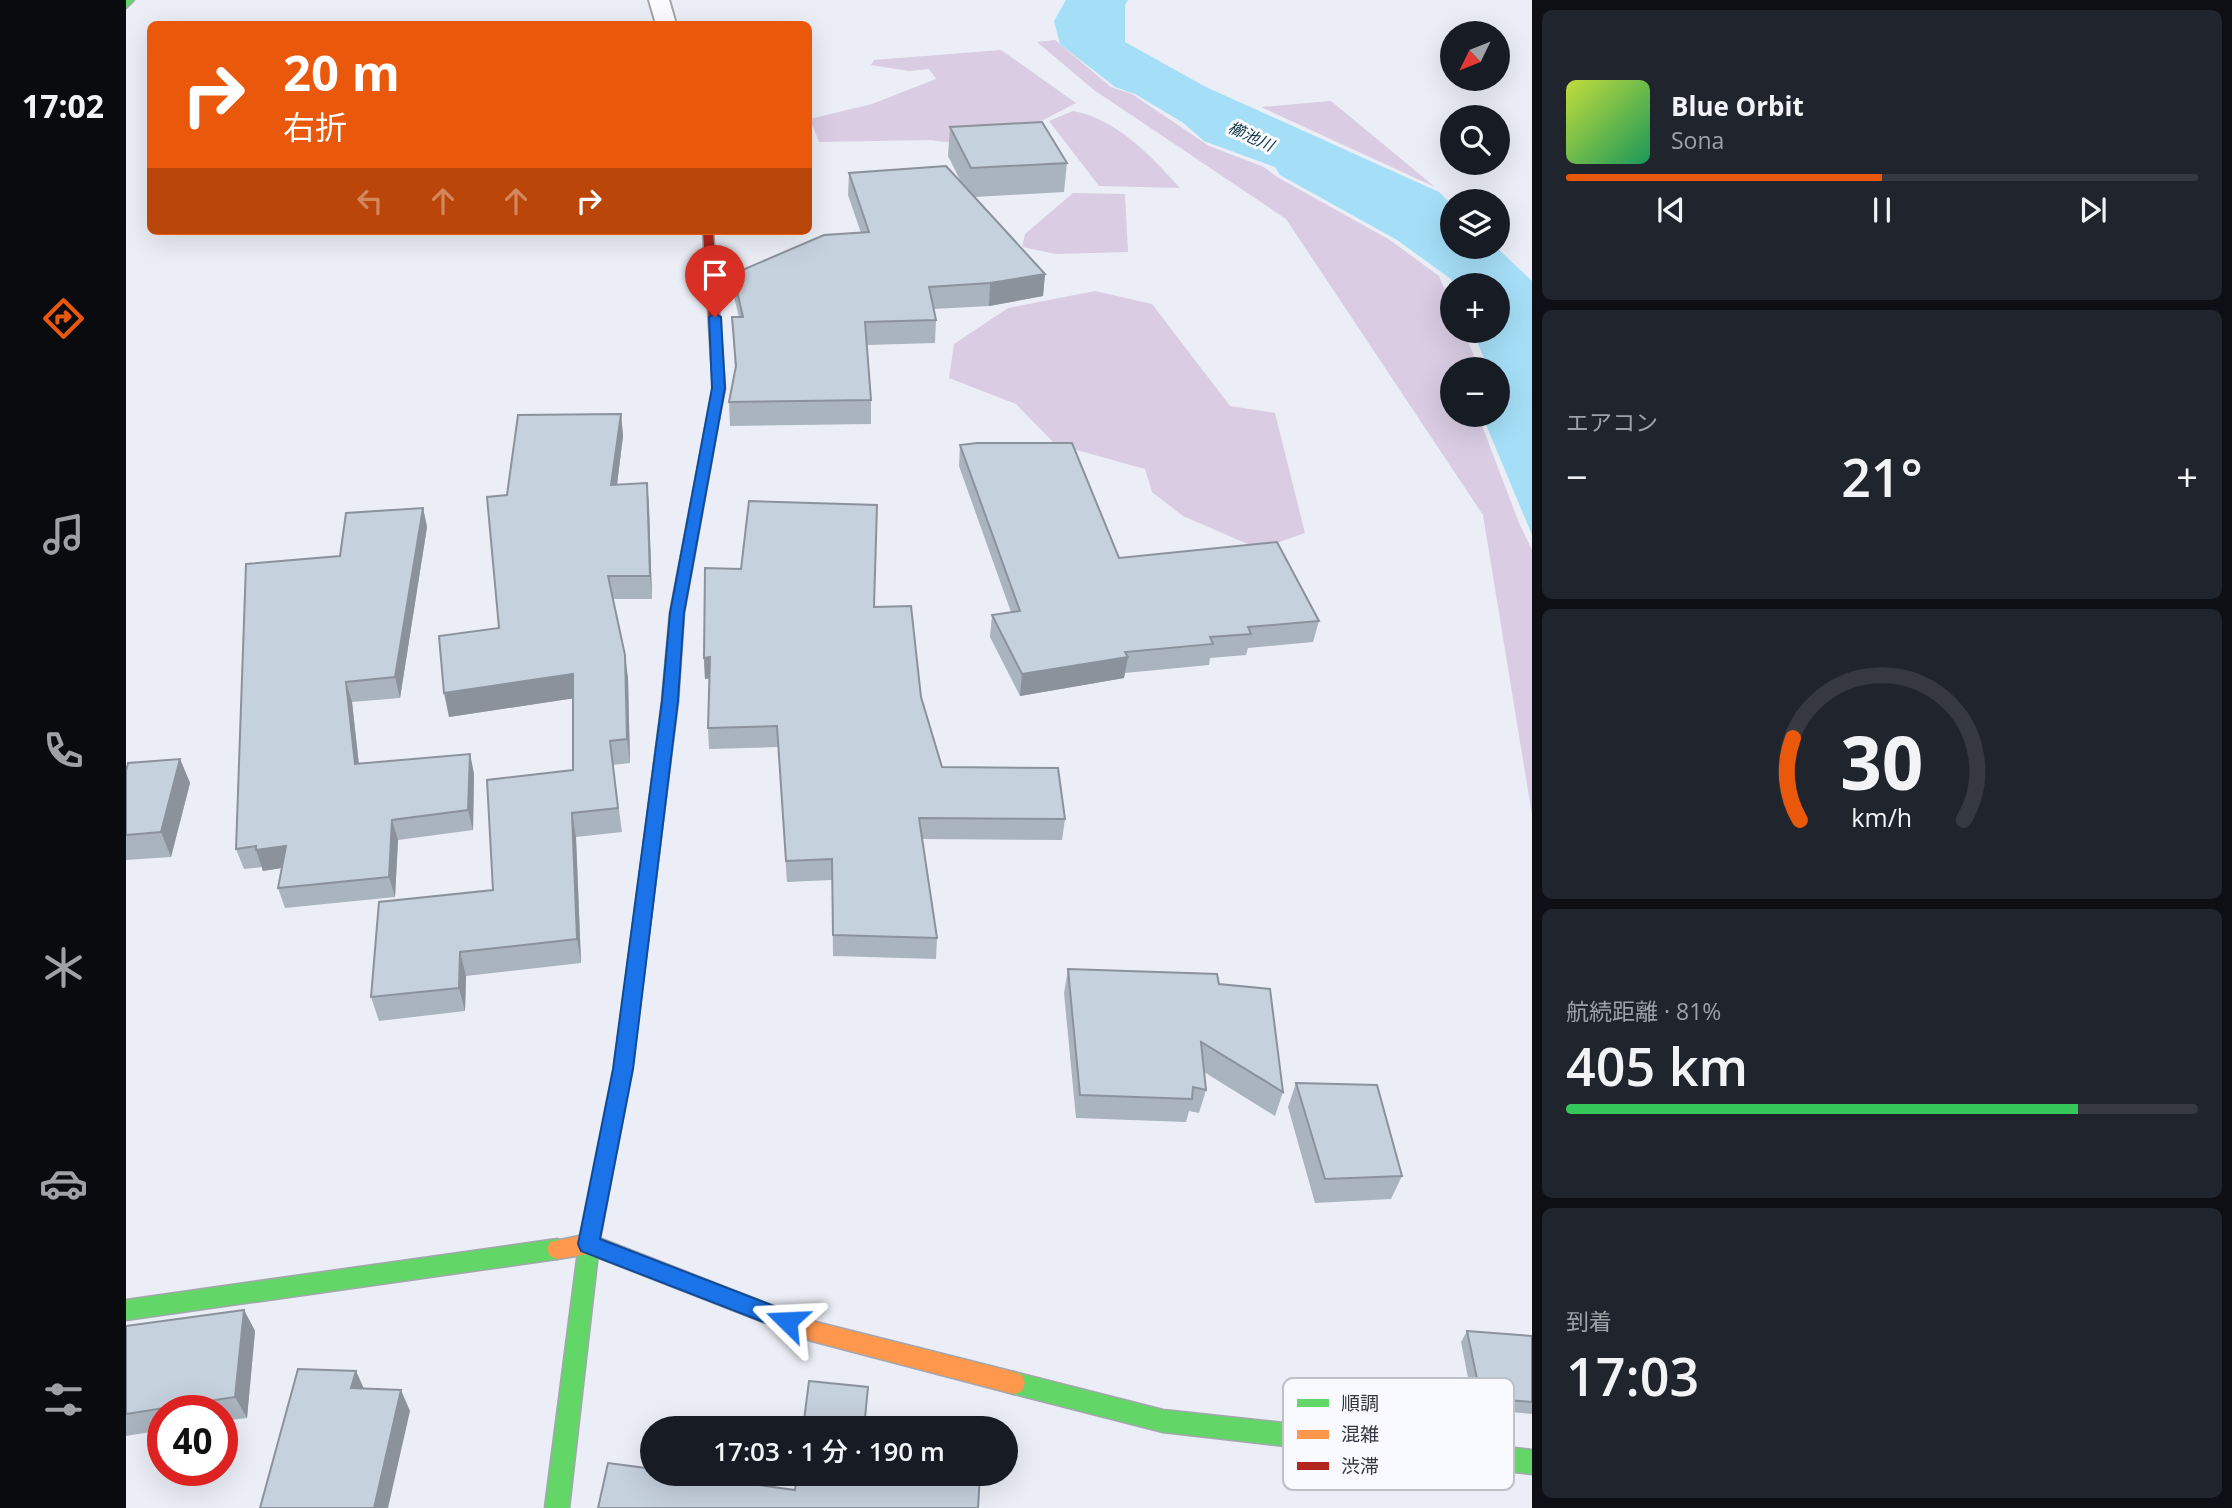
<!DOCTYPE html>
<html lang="ja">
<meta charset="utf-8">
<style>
:root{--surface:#171b24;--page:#20242c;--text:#f1f3f6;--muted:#9ea1a6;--line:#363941;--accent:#ea580c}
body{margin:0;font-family:"Open Sans","Noto Sans JP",sans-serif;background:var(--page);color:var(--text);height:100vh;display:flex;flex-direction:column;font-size:26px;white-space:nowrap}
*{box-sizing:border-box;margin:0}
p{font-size:23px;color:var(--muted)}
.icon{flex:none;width:38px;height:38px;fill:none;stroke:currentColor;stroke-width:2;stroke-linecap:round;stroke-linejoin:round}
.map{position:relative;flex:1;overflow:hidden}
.side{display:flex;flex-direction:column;gap:10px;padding:10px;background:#0d0f14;width:700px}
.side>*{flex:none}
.guide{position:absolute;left:21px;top:21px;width:665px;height:214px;border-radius:10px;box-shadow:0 7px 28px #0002;background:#ea580c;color:#fff;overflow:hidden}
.needle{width:46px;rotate:227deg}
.fabs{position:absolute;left:1314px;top:21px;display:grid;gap:14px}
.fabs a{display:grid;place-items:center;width:70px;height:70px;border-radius:50%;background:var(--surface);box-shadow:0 7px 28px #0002;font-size:35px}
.speed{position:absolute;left:21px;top:1395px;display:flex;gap:14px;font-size:35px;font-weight:700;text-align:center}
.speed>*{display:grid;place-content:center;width:91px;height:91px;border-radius:50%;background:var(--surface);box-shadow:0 7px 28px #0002;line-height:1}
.speed .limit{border:10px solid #d22;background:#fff;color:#111}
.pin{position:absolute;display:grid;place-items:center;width:60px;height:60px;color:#fff;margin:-72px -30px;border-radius:50% 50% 50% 0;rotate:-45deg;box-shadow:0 0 7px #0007}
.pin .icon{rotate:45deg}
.me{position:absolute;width:77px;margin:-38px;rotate:291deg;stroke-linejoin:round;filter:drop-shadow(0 0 5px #0008)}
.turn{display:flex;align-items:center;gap:24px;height:147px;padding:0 21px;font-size:32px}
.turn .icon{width:91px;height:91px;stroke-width:2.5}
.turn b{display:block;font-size:49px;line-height:60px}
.lanes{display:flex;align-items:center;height:66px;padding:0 21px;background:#0003;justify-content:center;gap:35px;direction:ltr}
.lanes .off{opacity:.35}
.big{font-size:52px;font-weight:600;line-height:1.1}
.side .tile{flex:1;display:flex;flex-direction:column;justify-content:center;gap:10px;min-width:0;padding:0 24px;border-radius:10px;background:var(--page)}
.side .dial{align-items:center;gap:0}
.dial svg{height:182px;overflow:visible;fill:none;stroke:var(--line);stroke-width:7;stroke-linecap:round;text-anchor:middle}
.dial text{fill:var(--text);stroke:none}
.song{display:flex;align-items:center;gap:21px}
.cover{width:84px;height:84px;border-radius:10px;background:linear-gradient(135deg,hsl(70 70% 55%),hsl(150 70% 35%))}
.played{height:7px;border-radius:4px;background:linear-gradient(90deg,var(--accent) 50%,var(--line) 50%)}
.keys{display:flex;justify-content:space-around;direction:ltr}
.heat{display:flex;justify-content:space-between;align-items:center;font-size:38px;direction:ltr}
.charge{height:10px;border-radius:5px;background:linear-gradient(90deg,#34c759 81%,var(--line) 0)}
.trip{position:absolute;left:514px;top:1416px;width:378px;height:70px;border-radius:35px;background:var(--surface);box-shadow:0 7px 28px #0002;font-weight:600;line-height:70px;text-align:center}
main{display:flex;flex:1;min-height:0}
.tab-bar{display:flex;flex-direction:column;width:126px;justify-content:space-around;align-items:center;background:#090b0e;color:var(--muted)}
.tab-bar .icon{width:49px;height:49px}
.tab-bar .current{color:var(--accent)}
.tab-bar b{font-size:32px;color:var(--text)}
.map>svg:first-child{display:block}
.green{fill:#d9cce3}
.water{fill:#a5dff7}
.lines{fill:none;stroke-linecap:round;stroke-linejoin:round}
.street-casing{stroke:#a3a6ad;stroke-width:4}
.fast-casing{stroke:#a3a6ad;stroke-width:3}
.slow-casing{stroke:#a3a6ad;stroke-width:3}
.jam-casing{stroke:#a3a6ad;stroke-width:3}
.street{fill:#fcfcfe;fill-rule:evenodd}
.fast{fill:#63d668;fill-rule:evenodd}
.slow{fill:#ff974d;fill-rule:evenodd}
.jam{fill:#b3261e;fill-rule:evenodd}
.wall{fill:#aab4bf}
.shaded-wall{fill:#8b929b}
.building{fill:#c6d1de;stroke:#8b929b;stroke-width:2}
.route{fill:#1a73e8;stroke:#114b97;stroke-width:2}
.labels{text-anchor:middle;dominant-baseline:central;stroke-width:6;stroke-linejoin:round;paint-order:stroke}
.far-water-label{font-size:16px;font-style:italic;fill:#0e3541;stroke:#f8faff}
.key{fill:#f8faff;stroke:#bdc0c6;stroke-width:2}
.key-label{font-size:19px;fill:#343741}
</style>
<main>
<nav class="tab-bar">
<b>17:02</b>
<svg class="icon current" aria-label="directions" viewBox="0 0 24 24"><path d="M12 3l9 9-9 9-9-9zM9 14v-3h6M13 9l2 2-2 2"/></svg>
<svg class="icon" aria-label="music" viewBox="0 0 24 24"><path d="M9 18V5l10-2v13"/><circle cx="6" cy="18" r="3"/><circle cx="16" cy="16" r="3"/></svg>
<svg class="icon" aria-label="phone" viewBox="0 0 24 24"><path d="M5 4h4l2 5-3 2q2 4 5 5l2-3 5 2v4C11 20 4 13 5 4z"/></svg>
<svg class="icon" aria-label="climate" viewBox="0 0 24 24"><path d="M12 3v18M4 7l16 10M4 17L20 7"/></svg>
<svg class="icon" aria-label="car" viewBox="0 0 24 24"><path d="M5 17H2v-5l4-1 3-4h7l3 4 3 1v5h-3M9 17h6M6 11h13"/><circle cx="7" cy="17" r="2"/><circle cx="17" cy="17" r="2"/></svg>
<svg class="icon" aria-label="filters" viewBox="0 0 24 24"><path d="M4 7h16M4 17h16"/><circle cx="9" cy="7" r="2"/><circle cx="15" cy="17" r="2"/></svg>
</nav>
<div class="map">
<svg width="1406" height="1508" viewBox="0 0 1406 1508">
<rect width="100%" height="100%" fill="#ebeef6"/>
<path class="green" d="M929 40 985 87 1006 94 1083 146 1138 167 1151 177 1264 240 1313 276 1326 307V331H1337L1354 369H1326V415H1352L1393 523 1406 550V815L1357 515 1160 219 968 90 911 42Z
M875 50 950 103 863 148 805 140 693 142 684 119 746 104 810 79 803 69 783 71 745 65 748 60Z
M1205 101 1309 187 1135 107Z
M947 111C991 119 1025 156 1054 188L973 186 923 121Z
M947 193 999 194 1002 252 930 254 896 247 899 234Z
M969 291 1026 304 1104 406 1149 413 1179 533 1133 549 1057 516 1026 492 1019 469 929 444 890 404 823 378 828 344 882 308Z"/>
<path class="water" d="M940 0H1002L999 5V42L1080 87 1313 192 1326 205V247H1370L1406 281V535L1356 415H1372V369H1362L1347 331H1372V285H1327L1325 279 1271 240 1154 175 1149 167 1078 141 1056 122 1009 94 989 87 934 44 928 21Z"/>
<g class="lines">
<g class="street-casing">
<path id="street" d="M523 0H543L550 24H530Z"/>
</g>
<g class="fast-casing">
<path id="fast" d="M0 0H8L0 8Z
M530 806 536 808 538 812 506 1069 473 1244 443 1508H419L453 1244 488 1069 522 812 524 808Z
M431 1239 438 1242 441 1249 438 1256 431 1259 0 1320V1300Z
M888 1372 1037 1410 1406 1450V1474L1037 1432 888 1394 880 1391 877 1383 880 1375Z"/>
</g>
<g class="slow-casing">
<path id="slow" d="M587 415 593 419 558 613 552 701 538 812 536 816H524L522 812 536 701 544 613 581 419Z
M463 1234 686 1321 888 1372 896 1375 899 1383 896 1391 888 1394 686 1341 463 1254 431 1259 424 1256 421 1249 424 1242Z"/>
</g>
<g class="jam-casing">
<path id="jam" d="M577 231H587L599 389 593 419 587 423 581 419 587 389Z"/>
</g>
<use href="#street" class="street"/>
<use href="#fast" class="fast"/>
<use href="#slow" class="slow"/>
<use href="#jam" class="jam"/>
</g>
<path class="wall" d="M824 127 941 163 938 192 849 197 919 274 917 296 863 306 807 309 810 320 809 343 741 345 745 400V424L604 426 603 402 609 369 606 317H613L608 297 607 274 735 233 722 195 723 173 835 182 822 156Z
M495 414 497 436 491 485 521 483 523 506 526 599H487L502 678 504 763 487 765 496 832 450 837 455 963 340 976 339 1011 253 1021 245 997 367 890 447 770V698L323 717Z
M834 445 993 558 1193 621 1187 642 1122 648 1120 655 1084 658 1083 665 999 673 998 678 894 696 864 637 866 615 885 612 833 466Z
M297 508 301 527 274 698 226 702 233 764 344 754 348 774 347 830 272 840 269 897 159 908 152 888 156 868 137 871 136 867 118 869 110 849 214 556Z
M748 607 795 697 816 767 939 819 936 840 796 839 811 938 810 959 707 956 706 880 661 882 652 747 583 749 582 728 583 678 579 679 578 658Z
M54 759 64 783 45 857 0 860V771Z
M942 969 1093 984 1157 1092 1149 1116 1078 1072 1080 1090 1073 1113 1063 1111 1060 1122 950 1118 938 993Z
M1170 1083 1276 1176 1265 1199 1189 1203 1162 1107Z
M118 1310 129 1331 121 1418 96 1421V1410H37V1430L0 1436V1326Z
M1341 1331 1406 1336V1414L1348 1408 1335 1342Z"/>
<path class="shaded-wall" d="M919 274 917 296 863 306 864 283Z
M495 414 497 436 488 508 485 485Z
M521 483 523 506 526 599 524 576Z
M297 508 301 527 274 698 269 677Z
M499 655 502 678 504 763 501 739Z
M584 657 586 678 579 679 578 658Z
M1002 657 998 678 894 696 896 674Z
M447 674 450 698 323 717 318 693Z
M220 682 226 702 235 785 229 764Z
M344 754 348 774 347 830 342 810Z
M54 759 64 783 45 857 35 832Z
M446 813 450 837 455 963 451 939Z
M266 820 272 840 269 897 263 877Z
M160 846 167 866 137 871 130 850Z
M334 952 340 976 339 1011 333 988Z
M118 1310 129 1331 121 1418 109 1397Z
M230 1371 240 1393 225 1388Z
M742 1387 739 1428H738Z
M275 1390 284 1411 262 1508H248Z"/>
<path class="building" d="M916 122 941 163 845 168 824 127Z
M820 166 919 274 864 283 803 287 810 320 739 322 745 400 603 402 610 366 606 317H617L607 274 698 235 743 232 723 173Z
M495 414 485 485 521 483 524 576H482L499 655 501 739 484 741 492 808 446 813 451 939 334 952 333 988 245 997 253 902 367 890 361 780 447 770V674L318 693 313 636 373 628 361 497 381 495 392 415Z
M851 443H946L993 558 1151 542 1193 621 1122 627 1125 634 1084 637 1087 644 999 652 1002 657 896 674 866 615 894 611 834 445Z
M623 501 751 505 748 607 785 606 795 697 816 767 932 768 939 819 793 818 811 938 707 935 706 859 660 861 651 726 582 728 584 657 578 658 579 568 615 569Z
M297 508 269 677 220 682 229 764 344 754 342 810 266 820 263 877 152 888 160 846 130 850V846L110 849 120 564 214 556 220 513Z
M54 759 35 832 0 835V771L2 763Z
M942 969 1091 974 1093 984 1144 989 1157 1092 1075 1042 1080 1090 1067 1087 1066 1099 954 1095Z
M1170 1083 1251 1085 1276 1176 1199 1179Z
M118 1310 109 1397 0 1414V1326Z
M1341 1331 1406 1336V1402L1355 1398Z
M172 1369 230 1371 225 1388 275 1390 248 1508H134Z
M683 1381 742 1387 738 1428H677Z
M482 1463 527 1469V1474H554L669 1490 671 1474H854L852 1508H472Z"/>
<path class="route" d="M589 314 595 317 599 388 558 613 552 701 507 1069 474 1239 669 1314 672 1321 669 1328 661 1331 455 1251 452 1244 487 1069 536 701 544 613 586 388 583 317Z"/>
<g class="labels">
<g class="far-water-label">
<text transform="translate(1125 136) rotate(25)">櫛池川</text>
</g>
</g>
<rect x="1157" y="1378" width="231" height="112" rx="10" class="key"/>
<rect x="1171" y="1399" width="32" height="8" fill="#63d668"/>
<rect x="1171" y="1430" width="32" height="9" fill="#ff974d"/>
<rect x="1171" y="1462" width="32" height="8" fill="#b3261e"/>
<g class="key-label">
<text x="1215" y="1410">順調</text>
<text x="1215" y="1441">混雑</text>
<text x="1215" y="1473">渋滞</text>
</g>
</svg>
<div class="fabs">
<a><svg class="needle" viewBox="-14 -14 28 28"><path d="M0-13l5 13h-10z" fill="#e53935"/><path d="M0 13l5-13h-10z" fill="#9ea1a6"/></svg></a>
<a><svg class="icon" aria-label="search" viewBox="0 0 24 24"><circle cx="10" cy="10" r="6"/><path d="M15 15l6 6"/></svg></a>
<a><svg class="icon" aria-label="layers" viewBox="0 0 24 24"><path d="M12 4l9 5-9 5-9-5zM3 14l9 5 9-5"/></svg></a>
<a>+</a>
<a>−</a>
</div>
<div class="speed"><div class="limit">40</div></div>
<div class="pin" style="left:589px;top:317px;background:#d93025"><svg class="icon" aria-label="arrive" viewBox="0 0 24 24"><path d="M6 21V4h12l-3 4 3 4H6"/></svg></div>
<svg class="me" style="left:661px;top:1321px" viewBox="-20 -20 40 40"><path d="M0-17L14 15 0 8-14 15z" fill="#1a73e8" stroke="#fff" stroke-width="4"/></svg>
<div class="trip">17:03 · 1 分 · 190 m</div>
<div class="guide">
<div class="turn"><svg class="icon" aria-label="right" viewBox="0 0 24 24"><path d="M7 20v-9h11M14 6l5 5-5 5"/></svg><div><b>20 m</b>右折</div></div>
<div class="lanes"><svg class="icon off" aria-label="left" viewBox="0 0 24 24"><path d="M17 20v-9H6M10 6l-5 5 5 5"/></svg><svg class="icon off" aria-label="ahead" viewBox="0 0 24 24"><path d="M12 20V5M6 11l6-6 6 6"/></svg><svg class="icon off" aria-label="ahead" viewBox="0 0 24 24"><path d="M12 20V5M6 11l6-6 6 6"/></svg><svg class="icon" aria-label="right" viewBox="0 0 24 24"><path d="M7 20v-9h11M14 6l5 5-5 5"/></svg></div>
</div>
</div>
<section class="side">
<div class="tile">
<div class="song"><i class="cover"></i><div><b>Blue Orbit</b><p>Sona</p></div></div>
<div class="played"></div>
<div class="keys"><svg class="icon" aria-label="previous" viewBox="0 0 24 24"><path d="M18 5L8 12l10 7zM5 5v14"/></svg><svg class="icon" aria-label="pause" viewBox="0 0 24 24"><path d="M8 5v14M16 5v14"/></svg><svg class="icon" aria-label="next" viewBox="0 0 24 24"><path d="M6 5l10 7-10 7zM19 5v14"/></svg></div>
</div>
<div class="tile"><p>エアコン</p>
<div class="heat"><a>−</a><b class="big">21°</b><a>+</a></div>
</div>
<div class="tile dial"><svg viewBox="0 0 100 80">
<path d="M14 69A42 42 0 1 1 86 69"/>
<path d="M14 69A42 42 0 0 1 11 33" stroke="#ea580c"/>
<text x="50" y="56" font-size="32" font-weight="700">30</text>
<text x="50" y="72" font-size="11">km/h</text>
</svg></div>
<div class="tile"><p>航続距離 · 81%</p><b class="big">405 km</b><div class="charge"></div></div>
<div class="tile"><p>到着</p><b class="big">17:03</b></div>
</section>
</main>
